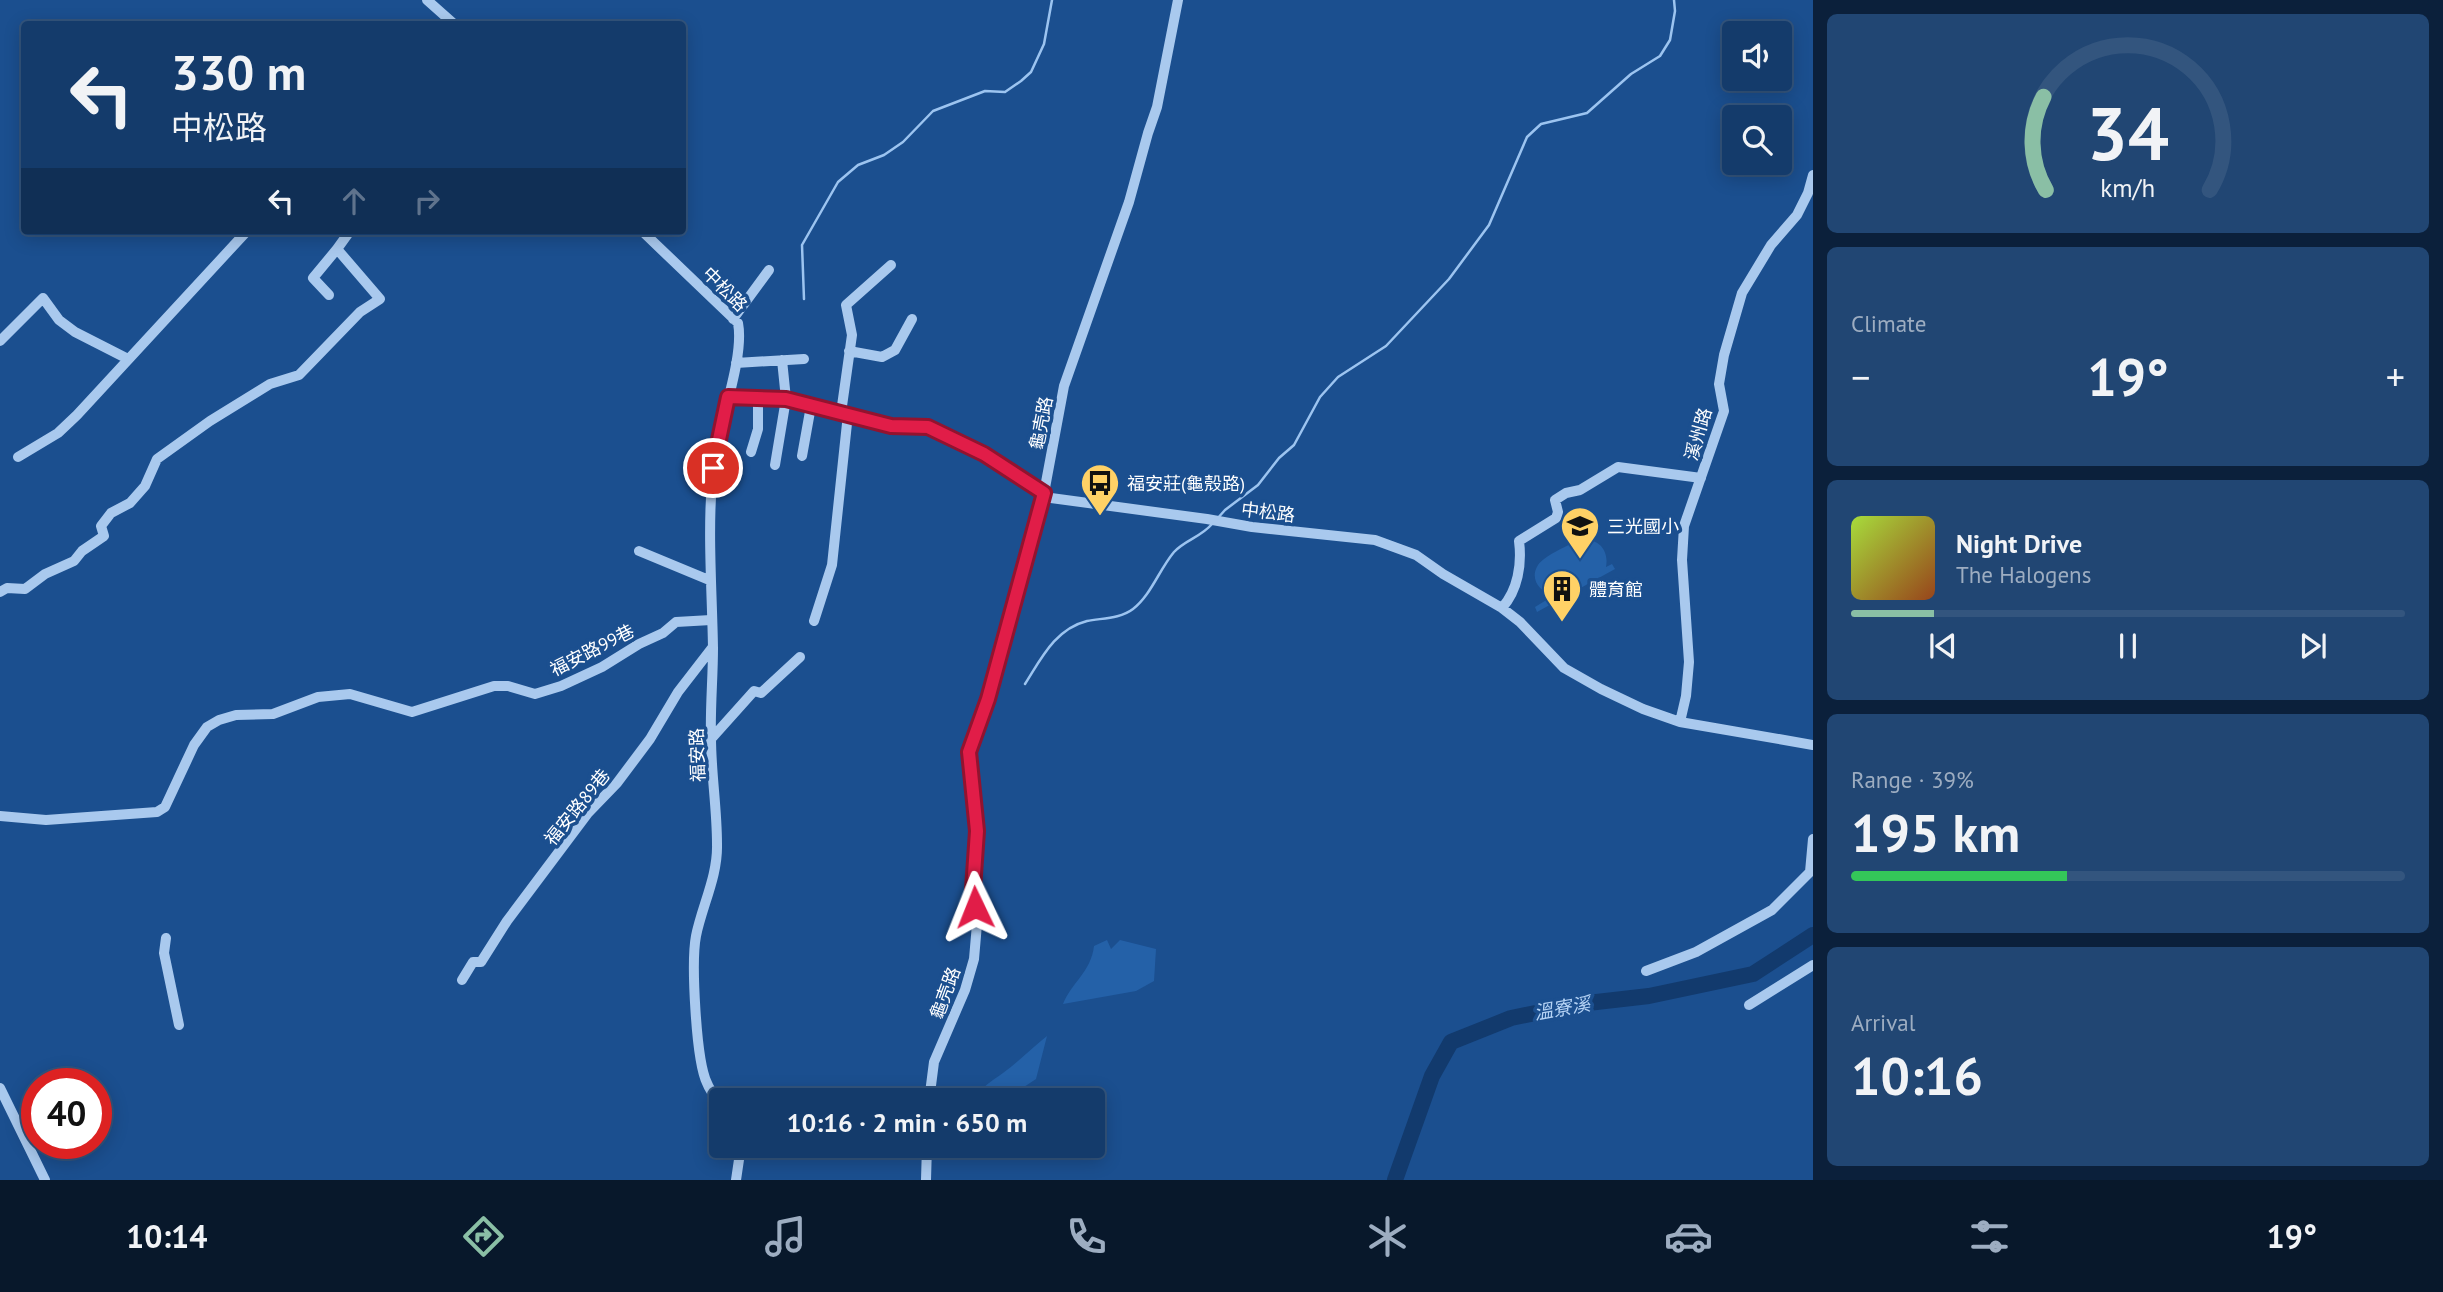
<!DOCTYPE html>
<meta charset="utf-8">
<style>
:root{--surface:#143b6b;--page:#214673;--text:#f1f3f6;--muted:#9dadc1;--line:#33557e;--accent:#8abfa5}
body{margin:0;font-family:"PT Sans","Noto Sans TC",sans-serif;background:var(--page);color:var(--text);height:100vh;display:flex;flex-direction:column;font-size:26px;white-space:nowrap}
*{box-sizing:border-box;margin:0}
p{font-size:23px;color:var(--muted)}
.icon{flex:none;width:38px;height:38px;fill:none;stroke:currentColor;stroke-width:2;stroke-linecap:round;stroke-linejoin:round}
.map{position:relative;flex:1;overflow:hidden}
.details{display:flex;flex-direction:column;gap:14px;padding:14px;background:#0b203b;width:630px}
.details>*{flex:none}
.hud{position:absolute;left:21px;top:21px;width:665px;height:214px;border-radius:7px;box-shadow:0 4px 18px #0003,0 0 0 2px var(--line);background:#143b6b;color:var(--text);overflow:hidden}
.buttons{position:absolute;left:1722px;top:21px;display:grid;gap:14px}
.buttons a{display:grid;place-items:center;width:70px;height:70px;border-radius:7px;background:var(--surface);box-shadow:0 4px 18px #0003,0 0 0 2px var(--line);font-size:35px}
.speed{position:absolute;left:21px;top:1068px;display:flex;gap:14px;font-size:35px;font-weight:700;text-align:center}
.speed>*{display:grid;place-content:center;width:91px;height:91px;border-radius:50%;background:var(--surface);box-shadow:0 4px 18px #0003,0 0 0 2px var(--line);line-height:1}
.speed .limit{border:10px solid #d22;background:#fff;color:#111}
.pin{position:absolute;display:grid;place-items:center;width:60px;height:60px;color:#fff;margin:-30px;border:4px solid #fff;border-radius:50%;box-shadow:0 2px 7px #0007}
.me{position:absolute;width:77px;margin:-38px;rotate:358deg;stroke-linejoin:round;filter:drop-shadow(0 0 5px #0008)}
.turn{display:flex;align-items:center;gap:24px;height:147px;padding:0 35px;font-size:32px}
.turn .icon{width:91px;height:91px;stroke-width:2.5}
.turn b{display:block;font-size:49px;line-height:60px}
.lanes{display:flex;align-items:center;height:66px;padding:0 35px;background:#0003;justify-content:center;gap:35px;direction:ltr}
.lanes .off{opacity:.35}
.big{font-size:52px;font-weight:800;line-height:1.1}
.details .widget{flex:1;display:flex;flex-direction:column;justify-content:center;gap:10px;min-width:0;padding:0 24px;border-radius:10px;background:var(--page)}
.details .dial{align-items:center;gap:0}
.dial svg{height:182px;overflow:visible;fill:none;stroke:var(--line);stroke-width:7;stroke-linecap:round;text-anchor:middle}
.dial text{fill:var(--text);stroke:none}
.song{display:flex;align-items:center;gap:21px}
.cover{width:84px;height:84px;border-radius:10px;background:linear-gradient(135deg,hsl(80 70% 55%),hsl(20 70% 35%))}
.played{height:7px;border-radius:4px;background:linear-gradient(90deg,var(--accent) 15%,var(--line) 15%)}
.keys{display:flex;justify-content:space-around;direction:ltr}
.heat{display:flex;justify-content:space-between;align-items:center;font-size:38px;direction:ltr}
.charge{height:10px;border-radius:5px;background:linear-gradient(90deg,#34c759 39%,var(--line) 0)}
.trip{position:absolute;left:709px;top:1088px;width:396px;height:70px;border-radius:7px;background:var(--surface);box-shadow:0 4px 18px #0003,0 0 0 2px var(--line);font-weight:800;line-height:70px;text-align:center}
.menu{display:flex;height:112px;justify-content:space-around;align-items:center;background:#08182b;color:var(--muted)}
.menu .icon{width:49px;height:49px}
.menu .active{color:var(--accent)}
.menu b{font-size:32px;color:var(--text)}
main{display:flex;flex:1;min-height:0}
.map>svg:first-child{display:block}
.green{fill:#2461a8}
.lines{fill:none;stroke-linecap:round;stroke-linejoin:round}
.stream{stroke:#9cc4f0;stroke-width:2.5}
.river{stroke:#123a6d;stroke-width:16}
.minor{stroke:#a9c9ee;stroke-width:10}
.route-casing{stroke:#92132f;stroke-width:18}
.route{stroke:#e11d48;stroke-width:12}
.labels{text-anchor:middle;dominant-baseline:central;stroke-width:7;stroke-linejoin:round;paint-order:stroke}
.street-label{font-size:18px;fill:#fff;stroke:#1b4f8f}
.poi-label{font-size:18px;fill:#fff;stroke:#1b4f8f;text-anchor:start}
.water-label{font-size:19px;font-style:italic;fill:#b5d3f5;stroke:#1b4f8f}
</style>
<main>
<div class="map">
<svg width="1813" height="1180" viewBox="0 0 1813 1180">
<rect width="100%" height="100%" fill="#1b4f8f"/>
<path class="green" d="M1584 539C1600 540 1609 551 1606 567L1612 564 1615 569 1537 612 1535 607 1553 596C1540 592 1529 579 1538 565 1544 556 1573 542 1584 539Z
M1107 940 1111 949 1120 940 1156 949 1154 981 1136 991 1063 1004C1072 982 1091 972 1094 946Z
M1047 1036 1036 1079 1003 1101H975C980 1087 992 1081 1003 1073 1018 1062 1032 1048 1047 1036Z"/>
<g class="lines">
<path class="stream" d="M804 299 802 245 838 182 858 165 884 155 903 142 933 111 985 91 1005 92 1021 81 1031 72 1044 44 1052 0
M1217 519 1225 510 1258 485 1279 458 1294 445 1320 397 1338 377 1386 346 1449 279 1489 225 1527 137 1541 124 1587 113 1631 74 1660 56 1670 40 1675 11 1674 0
M1025 684C1041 659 1055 629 1087 621 1102 618 1120 619 1133 609 1151 595 1159 570 1174 552 1185 540 1201 537 1212 524"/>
<path class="river" d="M1395 1180 1432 1076 1451 1042 1511 1018 1579 1004 1649 996 1753 974 1813 935"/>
<path class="minor" d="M427 0 454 24
M642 231 738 323C745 359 717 428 713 468 707 529 712 588 713 648 713 678 710 708 711 738 711 773 717 808 717 844 718 876 702 906 696 936 691 962 696 1061 707 1083 710 1091 716 1098 721 1105
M329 295 313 278 337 249
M733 319 769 270
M0 341 43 298 59 320 75 332 128 359
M849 351 882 357 895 350 912 319
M736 363 804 359
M728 397 786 399 891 426 928 427 984 454 1051 498 1207 519 1252 527 1375 540 1416 555 1443 574 1502 608 1520 622 1564 668 1601 689 1643 709 1680 722 1813 745
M841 413 852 335 846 305 891 265
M751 452 758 429V397
M802 456 811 406
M18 457 58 433 77 415 247 231
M775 465 786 399 782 360
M639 551 709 580
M0 592 7 588 25 589 45 574 74 561 82 551 104 536 101 526 111 513 130 503 145 486 157 459 210 421 270 384 299 375 360 312 380 299 337 249 350 231
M1502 608C1518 590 1522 564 1519 541L1556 518 1558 512 1555 500 1566 493 1580 490 1618 467 1701 478
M814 621 832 565 848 414
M1680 722 1686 696 1689 662 1682 560 1684 526 1724 411 1719 384 1724 355 1742 293 1771 245 1797 215 1808 193 1813 175
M711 739 754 691 761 693 800 657
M0 816 46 820 157 812 165 807 194 745 207 727 219 720 236 715 273 714 318 697 350 694 412 712 494 686H508L535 694 561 686 602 667 639 644 663 633 676 622 711 620
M166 938 164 953 179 1025
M1646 971 1696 952 1772 910 1810 872 1813 839
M462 980 473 962H481L507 921 588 813 617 783 650 739 678 692 712 648
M1749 1005 1813 965
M0 1088 45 1180
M929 1101 934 1062 965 990 974 959 977 924 973 889 977 831 969 752 988 700 1044 493 1064 386 1129 202 1148 133 1157 107 1178 0
M736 1180 741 1146
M926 1180 927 1146"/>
</g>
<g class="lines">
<g class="route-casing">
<path id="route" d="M713 468 728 397 786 399 891 426 928 427 984 454 1044 493 988 699 969 752 977 831 973 889 975 907"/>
</g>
<use href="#route" class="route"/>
</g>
<defs>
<g id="bus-pin" transform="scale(2.0125)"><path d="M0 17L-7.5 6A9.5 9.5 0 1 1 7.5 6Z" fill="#ffd166" stroke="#1b4f8f"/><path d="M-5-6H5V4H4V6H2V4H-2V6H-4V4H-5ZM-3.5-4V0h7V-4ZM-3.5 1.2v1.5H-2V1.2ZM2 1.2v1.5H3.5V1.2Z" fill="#111"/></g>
<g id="school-pin" transform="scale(2.0125)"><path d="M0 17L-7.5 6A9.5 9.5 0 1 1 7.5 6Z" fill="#ffd166" stroke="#1b4f8f"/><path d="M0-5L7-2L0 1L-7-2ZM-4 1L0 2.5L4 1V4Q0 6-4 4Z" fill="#111"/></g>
<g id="building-pin" transform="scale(2.0125)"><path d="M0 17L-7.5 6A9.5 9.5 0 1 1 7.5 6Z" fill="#ffd166" stroke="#1b4f8f"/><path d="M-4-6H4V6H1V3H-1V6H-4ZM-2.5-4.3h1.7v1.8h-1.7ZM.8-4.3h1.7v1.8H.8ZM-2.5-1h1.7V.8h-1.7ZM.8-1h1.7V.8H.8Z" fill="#111"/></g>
</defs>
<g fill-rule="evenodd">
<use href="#bus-pin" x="1100" y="483"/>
<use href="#school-pin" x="1580" y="526"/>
<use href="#building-pin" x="1562" y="589"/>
</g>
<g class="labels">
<g class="street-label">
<text transform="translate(725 289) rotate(45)">中松路</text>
<text transform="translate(1041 423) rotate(-79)">龜壳路</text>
<text transform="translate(1698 434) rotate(-74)">溪州路</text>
<text transform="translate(1268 512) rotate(7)">中松路</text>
<text transform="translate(592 650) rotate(-27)">福安路99巷</text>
<text transform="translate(697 755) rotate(-92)">福安路</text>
<text transform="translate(577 807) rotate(-51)">福安路89巷</text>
<text transform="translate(945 993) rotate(-70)">龜壳路</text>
</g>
<g class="poi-label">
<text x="1127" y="483">福安莊(龜殼路)</text>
<text x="1607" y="526">三光國小</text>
<text x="1589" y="589">體育館</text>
</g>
<g class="water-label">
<text transform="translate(1562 1008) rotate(-10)">溫寮溪</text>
</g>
</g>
</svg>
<div class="buttons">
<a><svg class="icon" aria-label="sound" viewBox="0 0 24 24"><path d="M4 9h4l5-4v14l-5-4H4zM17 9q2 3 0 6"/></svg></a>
<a><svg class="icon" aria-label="search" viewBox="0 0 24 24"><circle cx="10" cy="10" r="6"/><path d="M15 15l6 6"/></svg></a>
</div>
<div class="speed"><div class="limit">40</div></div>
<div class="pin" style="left:713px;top:468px;background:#d93025"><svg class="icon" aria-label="arrive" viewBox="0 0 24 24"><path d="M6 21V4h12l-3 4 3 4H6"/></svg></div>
<svg class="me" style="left:975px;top:907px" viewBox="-20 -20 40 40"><path d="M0-17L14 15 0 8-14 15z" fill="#e11d48" stroke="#fff" stroke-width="4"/></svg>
<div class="trip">10:16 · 2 min · 650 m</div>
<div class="hud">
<div class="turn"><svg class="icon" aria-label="left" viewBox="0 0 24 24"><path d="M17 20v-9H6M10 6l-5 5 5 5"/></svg><div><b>330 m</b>中松路</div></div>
<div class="lanes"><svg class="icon" aria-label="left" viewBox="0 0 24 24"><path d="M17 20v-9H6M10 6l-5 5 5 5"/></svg><svg class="icon off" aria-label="ahead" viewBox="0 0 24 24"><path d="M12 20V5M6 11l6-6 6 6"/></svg><svg class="icon off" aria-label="right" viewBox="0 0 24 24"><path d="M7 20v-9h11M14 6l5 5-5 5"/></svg></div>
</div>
</div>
<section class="details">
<div class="widget dial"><svg viewBox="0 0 100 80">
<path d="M14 69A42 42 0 1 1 86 69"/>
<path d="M14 69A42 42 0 0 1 13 28" stroke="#8abfa5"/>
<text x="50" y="56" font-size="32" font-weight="700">34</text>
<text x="50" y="72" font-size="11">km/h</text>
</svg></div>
<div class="widget"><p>Climate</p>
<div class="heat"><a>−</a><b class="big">19°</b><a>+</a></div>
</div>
<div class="widget">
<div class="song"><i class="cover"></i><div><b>Night Drive</b><p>The Halogens</p></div></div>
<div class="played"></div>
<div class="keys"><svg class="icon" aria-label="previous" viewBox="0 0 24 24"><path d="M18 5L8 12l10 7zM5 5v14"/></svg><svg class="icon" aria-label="pause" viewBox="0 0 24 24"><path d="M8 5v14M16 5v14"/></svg><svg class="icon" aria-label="next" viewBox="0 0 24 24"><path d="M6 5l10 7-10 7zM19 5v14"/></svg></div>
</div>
<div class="widget"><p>Range · 39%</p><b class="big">195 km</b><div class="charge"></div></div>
<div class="widget"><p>Arrival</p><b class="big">10:16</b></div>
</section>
</main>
<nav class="menu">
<b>10:14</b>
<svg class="icon active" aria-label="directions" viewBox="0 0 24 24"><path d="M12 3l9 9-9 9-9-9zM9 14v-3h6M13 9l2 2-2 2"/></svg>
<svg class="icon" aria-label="music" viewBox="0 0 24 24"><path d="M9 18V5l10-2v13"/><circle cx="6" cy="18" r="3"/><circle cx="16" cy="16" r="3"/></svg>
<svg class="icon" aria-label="phone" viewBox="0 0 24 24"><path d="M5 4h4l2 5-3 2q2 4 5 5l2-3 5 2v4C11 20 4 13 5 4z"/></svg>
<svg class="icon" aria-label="climate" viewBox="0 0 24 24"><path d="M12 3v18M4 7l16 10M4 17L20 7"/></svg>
<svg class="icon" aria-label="car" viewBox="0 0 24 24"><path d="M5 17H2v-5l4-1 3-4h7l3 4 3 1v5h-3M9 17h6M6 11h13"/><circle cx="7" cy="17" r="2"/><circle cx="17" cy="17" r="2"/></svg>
<svg class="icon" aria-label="filters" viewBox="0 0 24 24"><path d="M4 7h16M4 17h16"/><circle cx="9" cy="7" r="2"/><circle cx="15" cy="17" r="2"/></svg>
<b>19°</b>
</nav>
